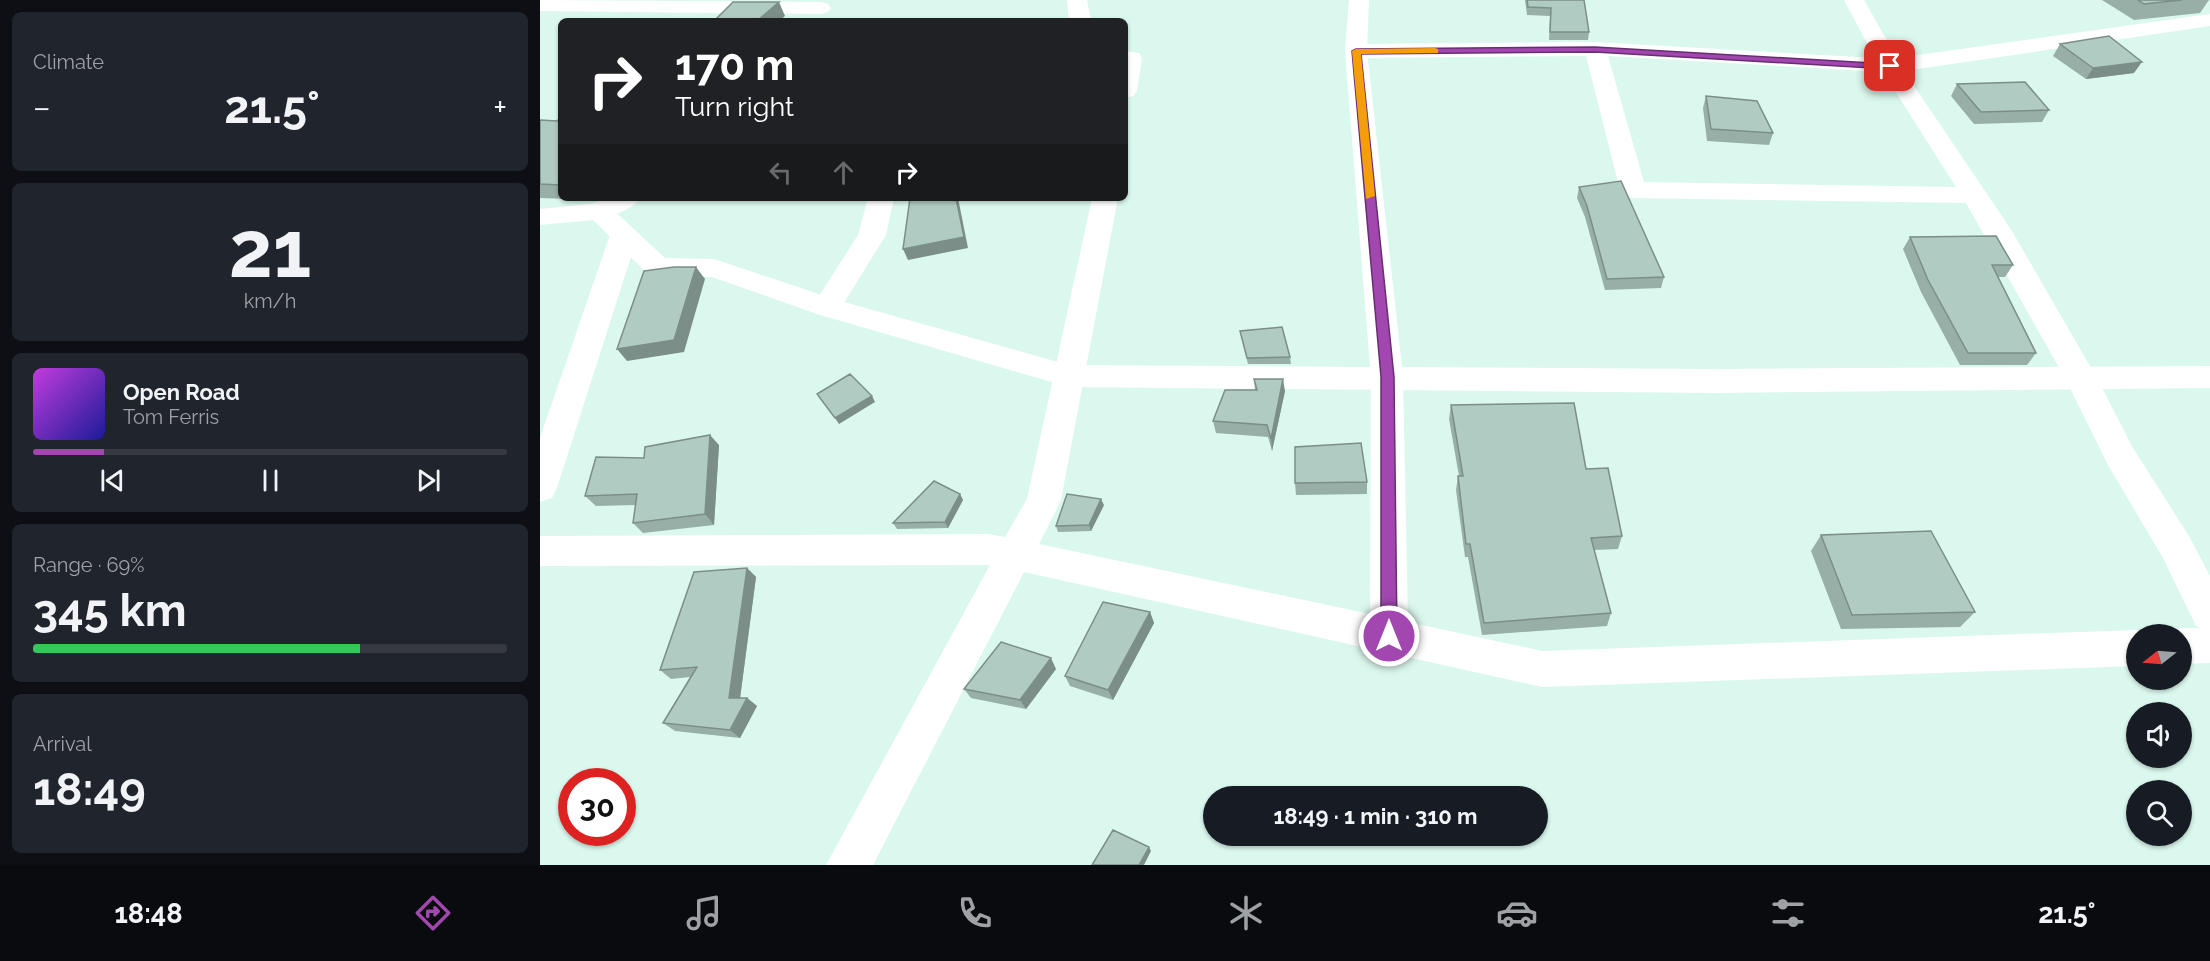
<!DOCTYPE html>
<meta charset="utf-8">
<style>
:root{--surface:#171b24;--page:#20242c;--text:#f1f3f6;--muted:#9ea1a6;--line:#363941;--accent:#a246b0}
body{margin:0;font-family:Raleway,sans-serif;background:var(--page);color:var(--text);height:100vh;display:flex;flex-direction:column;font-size:22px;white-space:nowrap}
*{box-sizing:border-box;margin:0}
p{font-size:20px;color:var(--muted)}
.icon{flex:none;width:33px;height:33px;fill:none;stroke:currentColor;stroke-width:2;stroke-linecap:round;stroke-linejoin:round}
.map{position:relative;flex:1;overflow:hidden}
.panel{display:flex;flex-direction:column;gap:12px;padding:12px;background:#0d0f14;width:540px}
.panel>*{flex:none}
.hud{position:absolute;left:18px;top:18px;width:570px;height:183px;border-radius:9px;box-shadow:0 2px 4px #0004;background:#202124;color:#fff;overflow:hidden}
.needle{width:39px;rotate:253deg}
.controls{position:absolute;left:1586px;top:624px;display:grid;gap:12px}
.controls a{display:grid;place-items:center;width:66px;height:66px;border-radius:50%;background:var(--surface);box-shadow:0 2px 4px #0004;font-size:30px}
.speed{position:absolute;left:18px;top:768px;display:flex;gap:12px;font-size:30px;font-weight:700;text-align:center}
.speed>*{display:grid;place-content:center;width:78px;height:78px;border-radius:50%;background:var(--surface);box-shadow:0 2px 4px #0004;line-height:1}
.speed .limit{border:9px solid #d22;background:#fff;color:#111}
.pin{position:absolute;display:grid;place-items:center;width:51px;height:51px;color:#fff;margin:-26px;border-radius:12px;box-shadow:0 3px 9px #0006}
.me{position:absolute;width:66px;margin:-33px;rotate:0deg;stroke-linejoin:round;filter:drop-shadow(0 0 4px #0008)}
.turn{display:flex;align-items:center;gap:21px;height:126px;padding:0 18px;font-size:27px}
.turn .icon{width:78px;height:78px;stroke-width:2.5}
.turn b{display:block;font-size:42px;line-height:51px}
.lanes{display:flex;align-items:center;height:57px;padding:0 18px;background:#0003;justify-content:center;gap:30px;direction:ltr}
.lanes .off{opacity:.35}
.big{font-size:45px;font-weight:700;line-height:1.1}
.panel .card{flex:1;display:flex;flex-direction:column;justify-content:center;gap:9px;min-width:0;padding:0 21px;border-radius:9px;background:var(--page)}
.panel .dial{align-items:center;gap:0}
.dial b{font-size:78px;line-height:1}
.song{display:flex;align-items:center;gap:18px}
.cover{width:72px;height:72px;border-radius:9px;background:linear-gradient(135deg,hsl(290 70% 55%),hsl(240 70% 35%))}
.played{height:6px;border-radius:3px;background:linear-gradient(90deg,var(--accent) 15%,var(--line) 15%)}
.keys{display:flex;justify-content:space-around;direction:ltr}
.heat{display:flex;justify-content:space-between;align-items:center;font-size:33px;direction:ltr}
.charge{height:9px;border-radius:4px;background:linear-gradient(90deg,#34c759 69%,var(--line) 0)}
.trip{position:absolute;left:663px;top:786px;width:345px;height:60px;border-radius:30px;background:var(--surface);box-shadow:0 2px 4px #0004;font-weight:700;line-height:60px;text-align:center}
.tab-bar{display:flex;height:96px;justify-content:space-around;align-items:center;background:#090b0e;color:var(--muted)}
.tab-bar .icon{width:42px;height:42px}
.tab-bar .active{color:var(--accent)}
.tab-bar b{font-size:27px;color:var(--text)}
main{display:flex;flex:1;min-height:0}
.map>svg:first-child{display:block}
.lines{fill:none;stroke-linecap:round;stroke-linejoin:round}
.minor{fill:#fff;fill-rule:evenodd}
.secondary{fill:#fff;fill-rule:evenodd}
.wall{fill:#97afa7}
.shaded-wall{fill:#7b8e88}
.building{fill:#b0cbc2;stroke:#7b8e88;stroke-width:1.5}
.route{fill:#a246b0;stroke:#692e72;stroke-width:1.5}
.slow{fill:#f59e0b}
</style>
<main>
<section class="panel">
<div class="card"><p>Climate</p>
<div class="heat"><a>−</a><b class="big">21.5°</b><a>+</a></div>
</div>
<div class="card dial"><b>21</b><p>km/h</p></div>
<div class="card">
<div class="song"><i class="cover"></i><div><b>Open Road</b><p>Tom Ferris</p></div></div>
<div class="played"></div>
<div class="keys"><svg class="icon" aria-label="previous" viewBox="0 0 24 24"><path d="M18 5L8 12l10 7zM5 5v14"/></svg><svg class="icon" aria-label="pause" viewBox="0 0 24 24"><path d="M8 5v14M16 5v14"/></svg><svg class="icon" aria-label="next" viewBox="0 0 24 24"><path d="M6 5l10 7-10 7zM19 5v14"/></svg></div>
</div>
<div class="card"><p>Range · 69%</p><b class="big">345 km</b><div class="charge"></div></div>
<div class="card"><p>Arrival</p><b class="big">18:49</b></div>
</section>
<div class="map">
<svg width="1670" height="865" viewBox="0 0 1670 865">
<rect width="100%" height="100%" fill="#dbf8ee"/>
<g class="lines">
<path class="minor" d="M0 0 281 2 288 4 291 8 288 12 281 14 0 11Z
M527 0H547L551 21H529Z
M1304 0H1324L1357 58 1670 14V26L1364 71 1472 231 1558 380 1593 448 1649 536 1670 576V663L1641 664V634L1627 633 1641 628H1661L1656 626 1623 558 1568 465 1526 380 1426 203 1093 198 1084 196 1080 190 1046 56 816 58 808 56 805 51 808 46 816 44 1055 42 1335 58ZM1068 56 1343 72 1416 187 1104 182Z
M585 51 599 53 602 58 597 91 593 96 585 98Z
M65 198H100C91 211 65 221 50 217L46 211 50 205Z
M328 198H354L346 235 297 314 287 317 277 314 272 307 318 235Z
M552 198H578L521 500 499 544 830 614 831 377 836 369 847 366 858 369 863 377 868 622 1002 651 1596 630 1608 634H1596V666L1002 687 484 572 333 865H286L450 565 0 566V536L448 534 465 537 487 499Z
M84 226 94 229 98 235 17 488 12 498 0 502V438L70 235 74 229Z"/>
<path class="secondary" d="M809 0H829L827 51 862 367 1176 369 1670 366V388L1176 393 529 387 277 314 172 277 118 276 108 274 53 220 0 225V209L59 203 68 205 125 258 174 259 297 300 529 365 830 367 805 51Z"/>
</g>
<path class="wall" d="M985 0H1044L1049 32 1048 40H1009L1010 16 987 15Z
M1562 0H1669L1660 13 1594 20Z
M1520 44 1594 73 1546 79 1513 56Z
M1417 84 1509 110 1502 122 1434 124 1411 96Z
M1166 96 1233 133 1229 145 1167 141 1163 108Z
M21 117V198H60L55 200 0 198V120L17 121Z
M1039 187 1124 277 1121 288 1065 290 1045 217 1037 198Z
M1370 237 1473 265 1465 277H1458L1496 353 1487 365H1420L1381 292 1363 249Z
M700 331 750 357 751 364H708Z
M714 379 745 391 732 451 728 437 676 433 673 421 715 390Z
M911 405 1046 469 1082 536 1078 549 1054 550 1071 613 1067 626 942 635 928 557H925L916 490 918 476H919L909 419Z
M179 445 174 525 103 533 93 523 96 505 56 506 45 496Z
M827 482V494L756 495 755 483Z
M420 494 423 500 408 528 357 529 353 523Z
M564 505 551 531 518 532 516 526Z
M1281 535 1435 612 1420 627 1301 629 1271 551Z
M207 568 216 577 200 698H207L217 706 200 738 135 731 123 723 150 677 131 679 120 670Z
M610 612 614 623 573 700 530 686 525 676Z
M516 669 486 709 431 698 424 689Z"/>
<path class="shaded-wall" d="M239 2 245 16 239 21H217Z
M1602 62 1594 73 1546 79 1553 68Z
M416 198H418L428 248 368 260 363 249Z
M156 267 165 279 144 352 87 361 77 349Z
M743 379 745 391 732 451 731 439Z
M332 396 335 402 299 424 295 418Z
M170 435 179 445 174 525 165 514Z
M420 494 423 500 408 528 405 522Z
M561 499 564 505 551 531 549 525Z
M207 568 216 577 199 706 189 698Z
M610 612 614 623 573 700 568 690Z
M511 658 516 669 486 709 480 700Z
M207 698 217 706 200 738 190 730Z
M609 847 611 851 604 865H599Z"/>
<path class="building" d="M987 0H1044L1049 32H1010L1011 8 988 7Z
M1598 0H1642L1604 4Z
M193 2H239L217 21H174Z
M1569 36 1602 62 1553 68 1520 44Z
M1485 82 1509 110 1441 112 1417 84Z
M1166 96 1217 101 1233 133 1171 129Z
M21 117V185L0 184V120L17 121Z
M1081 181 1124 277 1067 279 1047 206 1039 187Z
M370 198H416L424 237 363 249Z
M1456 236 1473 265H1452L1496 353H1428L1388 280 1370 237Z
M134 267H156L134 340 77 349 104 271Z
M742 327 750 357 707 358 700 331Z
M310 374 332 396 295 418 277 394Z
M714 379H743L731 439 727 425 673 421 685 390H717Z
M1034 403 1046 469 1068 468 1082 536 1051 538 1071 613 944 623 930 544H926L918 476H923L911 405Z
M170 435 165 514 93 523 97 494 45 496 56 457 104 458 105 447Z
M821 443 827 482 755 483V447Z
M394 481 420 494 405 522 353 523Z
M527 494 561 499 549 525 516 526Z
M1391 531 1435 612 1312 615 1281 535Z
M207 568 189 698H207L190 730 123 723 157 667 120 670 154 572Z
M563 602 610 612 568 690 525 676Z
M461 642 511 658 480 700 424 689Z
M573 830 609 847 599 865H552Z"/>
<path class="route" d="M1055 47 1350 64 1355 66 1350 69 1055 52 821 54 854 377 857 636 855 641 849 643 843 641 841 636V377L812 51 816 49Z"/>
<path class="slow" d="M895 48 898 49V53L821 54 835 196 826 199 812 51 816 49Z"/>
</svg>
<div class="controls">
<a><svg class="needle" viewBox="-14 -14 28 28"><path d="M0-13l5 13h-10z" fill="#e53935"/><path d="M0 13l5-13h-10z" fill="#9ea1a6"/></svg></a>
<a><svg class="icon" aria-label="sound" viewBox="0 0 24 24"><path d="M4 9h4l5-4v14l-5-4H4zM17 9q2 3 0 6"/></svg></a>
<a><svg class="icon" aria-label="search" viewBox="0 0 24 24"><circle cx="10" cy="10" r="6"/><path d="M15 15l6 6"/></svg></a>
</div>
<div class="speed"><div class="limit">30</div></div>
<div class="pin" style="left:1350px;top:66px;background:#d93025"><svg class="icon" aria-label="arrive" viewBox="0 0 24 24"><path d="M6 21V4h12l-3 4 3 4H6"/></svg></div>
<svg class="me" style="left:849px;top:636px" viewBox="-20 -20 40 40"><circle r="17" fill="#a246b0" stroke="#fff" stroke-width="3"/><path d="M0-11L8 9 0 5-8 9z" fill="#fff"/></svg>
<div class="trip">18:49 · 1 min · 310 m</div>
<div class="hud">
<div class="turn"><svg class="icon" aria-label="right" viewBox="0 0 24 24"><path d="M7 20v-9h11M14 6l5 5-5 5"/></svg><div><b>170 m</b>Turn right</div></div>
<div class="lanes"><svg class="icon off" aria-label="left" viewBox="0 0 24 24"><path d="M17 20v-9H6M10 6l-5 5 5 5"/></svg><svg class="icon off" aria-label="ahead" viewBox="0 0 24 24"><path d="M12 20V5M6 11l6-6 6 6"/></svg><svg class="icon" aria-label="right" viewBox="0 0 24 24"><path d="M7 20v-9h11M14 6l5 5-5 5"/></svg></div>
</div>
</div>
</main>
<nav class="tab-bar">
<b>18:48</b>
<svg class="icon active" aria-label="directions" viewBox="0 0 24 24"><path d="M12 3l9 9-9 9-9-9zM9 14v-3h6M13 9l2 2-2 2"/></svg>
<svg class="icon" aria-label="music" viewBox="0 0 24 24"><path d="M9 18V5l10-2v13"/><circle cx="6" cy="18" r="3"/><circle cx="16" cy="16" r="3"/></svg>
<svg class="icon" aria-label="phone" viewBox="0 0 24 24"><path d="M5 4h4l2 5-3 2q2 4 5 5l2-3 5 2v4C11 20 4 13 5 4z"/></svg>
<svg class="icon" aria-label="climate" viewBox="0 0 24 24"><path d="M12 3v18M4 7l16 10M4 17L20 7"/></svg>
<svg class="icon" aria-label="car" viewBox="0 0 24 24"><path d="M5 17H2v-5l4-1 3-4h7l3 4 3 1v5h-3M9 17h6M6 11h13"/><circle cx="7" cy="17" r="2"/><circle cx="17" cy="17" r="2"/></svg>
<svg class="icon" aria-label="filters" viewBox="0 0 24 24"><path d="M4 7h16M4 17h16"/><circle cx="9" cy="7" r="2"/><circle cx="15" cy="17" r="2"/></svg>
<b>21.5°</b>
</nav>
